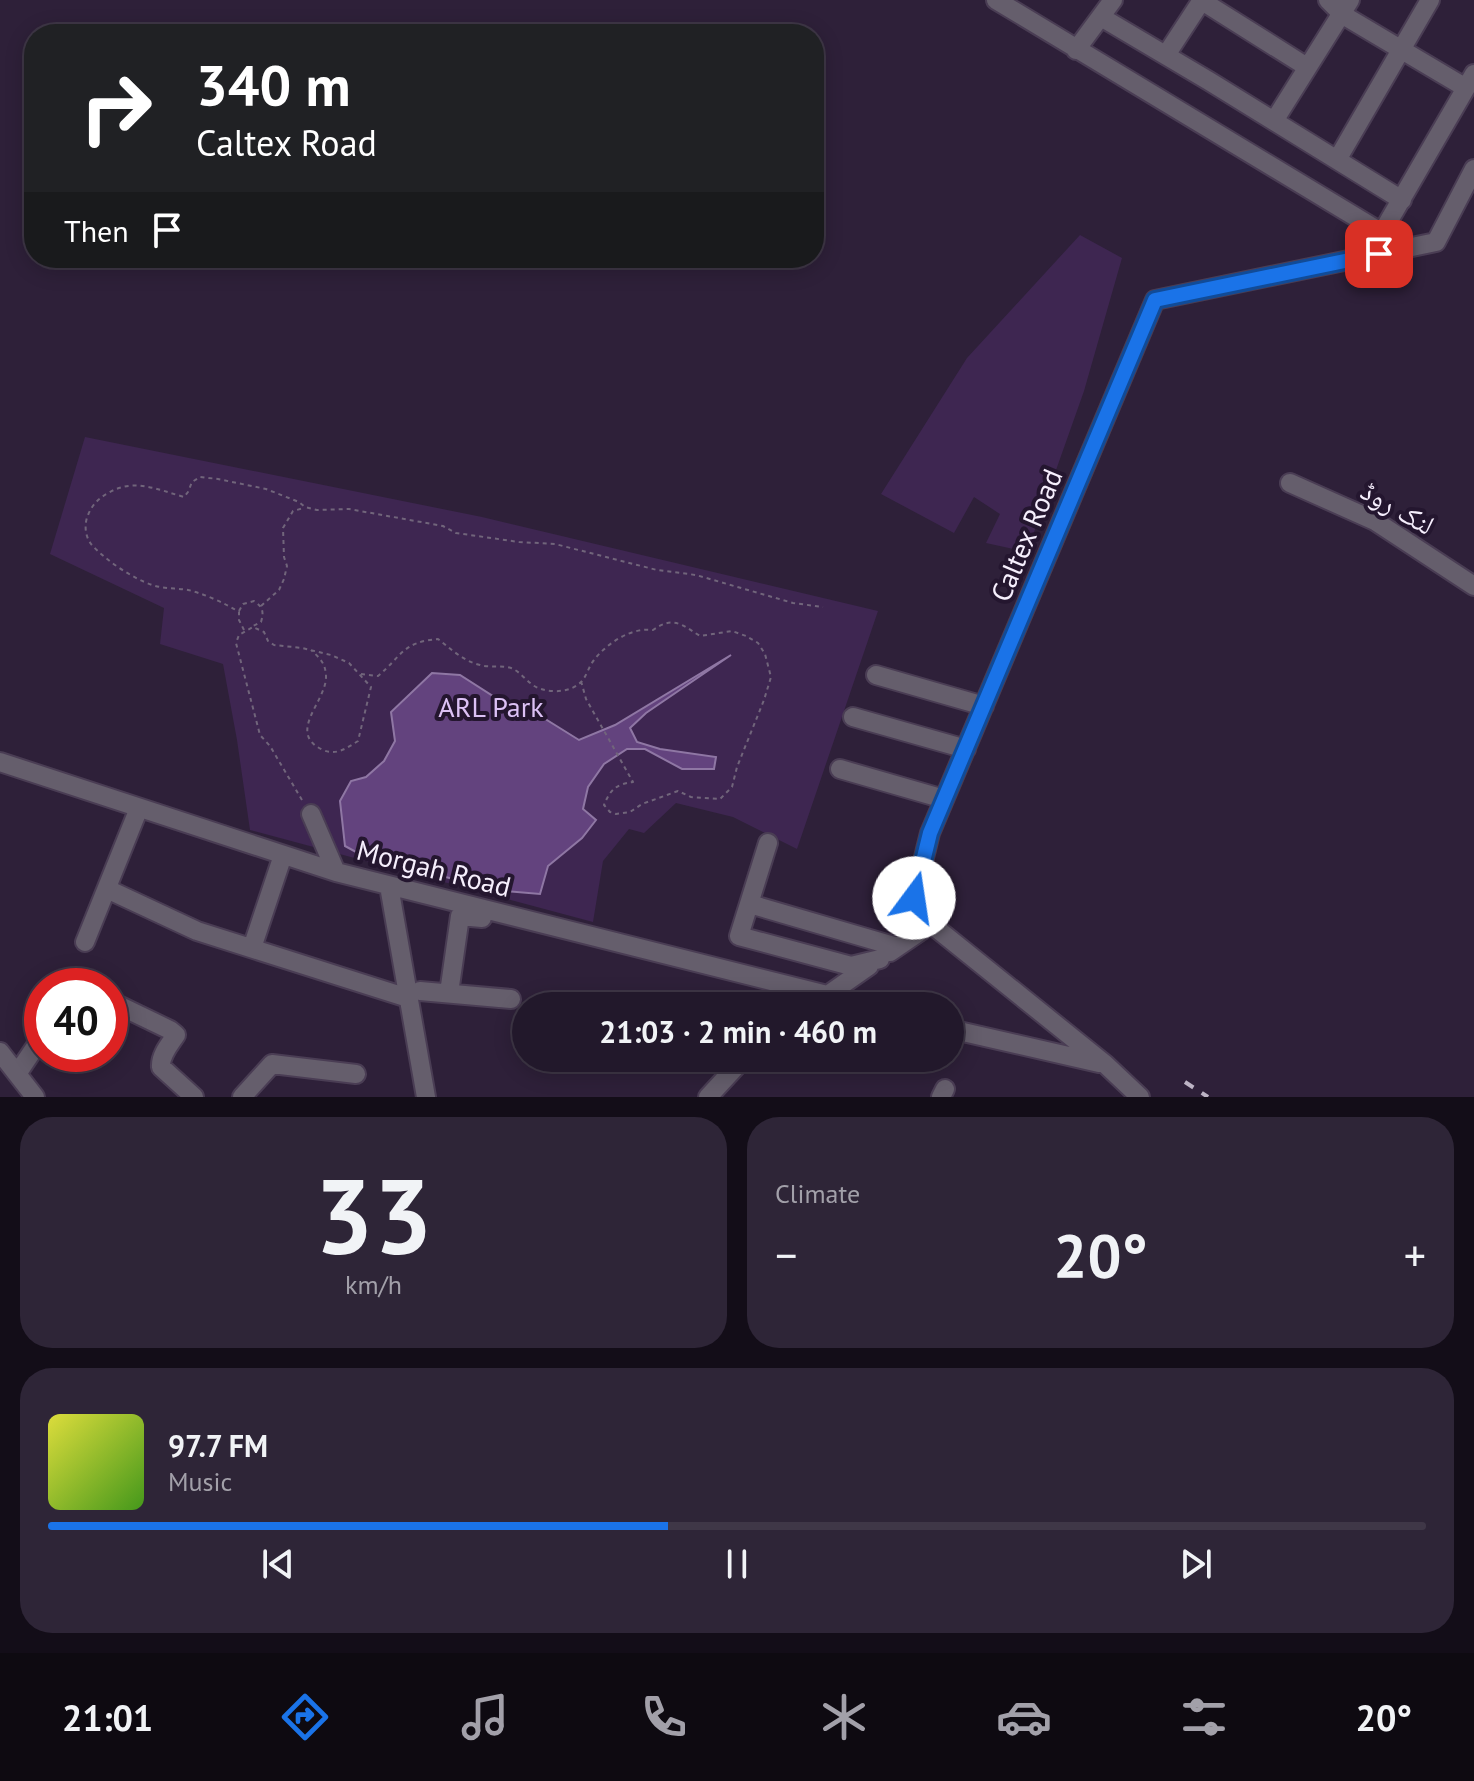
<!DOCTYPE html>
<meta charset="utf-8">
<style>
:root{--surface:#22182b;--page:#2e2537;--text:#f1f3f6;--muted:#a2a0a9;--line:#3f3747;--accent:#1a73e8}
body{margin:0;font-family:"PT Sans","Noto Naskh Arabic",sans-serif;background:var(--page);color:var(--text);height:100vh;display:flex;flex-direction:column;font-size:30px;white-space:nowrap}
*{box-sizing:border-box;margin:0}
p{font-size:26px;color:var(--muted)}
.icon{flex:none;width:44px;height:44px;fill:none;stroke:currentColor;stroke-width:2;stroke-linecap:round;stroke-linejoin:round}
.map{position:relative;height:1097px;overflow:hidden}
.sheet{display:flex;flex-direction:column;gap:20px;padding:20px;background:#130d18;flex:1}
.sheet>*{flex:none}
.hud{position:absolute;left:24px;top:24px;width:800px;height:244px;border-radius:32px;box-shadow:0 4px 20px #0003,0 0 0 2px var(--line);background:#202124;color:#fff;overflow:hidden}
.speed{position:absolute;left:24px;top:968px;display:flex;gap:16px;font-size:40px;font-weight:700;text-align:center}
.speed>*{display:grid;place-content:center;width:104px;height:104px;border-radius:50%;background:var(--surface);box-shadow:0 4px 20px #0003,0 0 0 2px var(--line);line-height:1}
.speed .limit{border:12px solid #d22;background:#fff;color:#111}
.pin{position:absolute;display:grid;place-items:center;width:68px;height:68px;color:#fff;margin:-34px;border-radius:16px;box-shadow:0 4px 12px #0006}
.me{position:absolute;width:88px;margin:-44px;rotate:14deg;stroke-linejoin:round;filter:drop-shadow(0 0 6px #0008)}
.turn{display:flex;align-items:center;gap:28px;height:168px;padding:0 40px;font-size:36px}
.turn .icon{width:104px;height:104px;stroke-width:2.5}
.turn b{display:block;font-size:56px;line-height:68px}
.then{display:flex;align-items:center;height:76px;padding:0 40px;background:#0003;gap:16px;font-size:30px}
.big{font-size:60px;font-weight:700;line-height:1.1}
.sheet .tile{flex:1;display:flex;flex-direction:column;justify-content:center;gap:12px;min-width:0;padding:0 28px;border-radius:32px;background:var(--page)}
.sheet .dial{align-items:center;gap:0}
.dial b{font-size:104px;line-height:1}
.song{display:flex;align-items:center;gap:24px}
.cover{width:96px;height:96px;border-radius:12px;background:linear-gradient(135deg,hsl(60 70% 55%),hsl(100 70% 35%))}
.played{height:8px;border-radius:4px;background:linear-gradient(90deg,var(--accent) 45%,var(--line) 45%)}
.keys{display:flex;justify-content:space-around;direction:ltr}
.heat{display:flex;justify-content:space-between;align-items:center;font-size:44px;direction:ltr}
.sheet .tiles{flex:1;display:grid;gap:20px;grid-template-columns:1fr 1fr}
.tile:last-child{grid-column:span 2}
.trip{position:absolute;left:512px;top:992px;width:452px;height:80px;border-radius:40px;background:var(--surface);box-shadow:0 4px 20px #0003,0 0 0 2px var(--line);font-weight:700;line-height:80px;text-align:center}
.menu{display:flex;height:128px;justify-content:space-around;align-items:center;background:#0e0a11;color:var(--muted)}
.menu .icon{width:56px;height:56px}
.menu .current{color:var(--accent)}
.menu b{font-size:36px;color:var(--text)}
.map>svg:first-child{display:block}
.green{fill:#3e2651}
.water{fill:#63437e;stroke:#8f77a4;stroke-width:2}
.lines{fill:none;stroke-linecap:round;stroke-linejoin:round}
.minor-casing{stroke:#4a3d54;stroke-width:22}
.path{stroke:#71657b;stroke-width:2;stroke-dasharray:4 4;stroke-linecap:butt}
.minor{stroke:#655e6c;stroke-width:18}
.rail{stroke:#bdb4c5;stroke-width:4;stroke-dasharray:10 10;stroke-linecap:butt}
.route-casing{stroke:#114b97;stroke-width:20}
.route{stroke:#1a73e8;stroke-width:14}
.labels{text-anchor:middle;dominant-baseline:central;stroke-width:8;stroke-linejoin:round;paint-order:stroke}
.street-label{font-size:28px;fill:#f6effd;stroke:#24162f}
.park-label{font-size:28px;fill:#dcc1f5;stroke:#24162f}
</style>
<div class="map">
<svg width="1474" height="1097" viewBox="0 0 1474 1097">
<rect width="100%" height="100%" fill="#2e2039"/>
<path class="green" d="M1080 235 1122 258 1084 391 1027 552 986 543 1000 514 974 497 954 533 881 494 967 358Z
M85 437 482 517 878 611 797 849 733 817 676 803 644 833 629 829 603 861 593 922 250 830 237 740 223 664 160 644 164 608 50 554Z"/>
<path class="water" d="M731 655 646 713 630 728 637 742 660 749 716 757 714 769H682L645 749H627L604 764 588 787 583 809 596 820 582 838 548 866 540 894 493 890 384 860 367 858 345 846 340 801 351 781 366 777 384 761 395 741 391 712 432 673 460 675 493 696 521 704 579 740 615 725Z"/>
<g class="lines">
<g class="minor-casing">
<path id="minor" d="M996 0 1407 248
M1328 0 1343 15 1466 88
M1202 1 1307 67
M1101 17 1209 81 1402 200
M1076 50 1113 0
M1166 55 1202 0
M1274 121 1350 0
M1337 160 1430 0
M1387 224 1474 74
M1290 483 1375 521 1474 586
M876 675 984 706
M853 717 966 749
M0 762 336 872 827 995 861 1006
M840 769 944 799
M311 814 336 872
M768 843 739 936 851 966 880 959
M389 886 426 1097
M107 889 197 931 408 998
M750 904 897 947
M85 942 139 808
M252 948 283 855
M890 952 931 924
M67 986 69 981 79 986
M420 991 511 999
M449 993 460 916 482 918
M110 1001 170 1030 176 1035C170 1044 160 1055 161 1067L194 1097
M812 1006 869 966
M950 1029 1099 1063
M0 1052 35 1097
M17 1074 42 1037
M242 1097 272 1064 356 1074
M708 1097 744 1058
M941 1097 945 1089
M1140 1097 1105 1064 931 924 916 910 914 898 930 833 1155 300 1436 242 1474 169"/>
</g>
<path class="path" d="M261 606 279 590 284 579 287 566 284 557 283 528 293 511 304 508
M239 611 243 604 254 601C263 607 264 612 261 622L253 626
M244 630 239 620V612C227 604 202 593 188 590 176 588 164 589 152 585 132 578 105 560 91 544 85 536 84 524 88 515 92 505 98 499 108 493 134 478 156 489 184 497L188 492 192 482 200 477 218 479 266 489 299 502 305 507 317 510 349 509 443 526 456 533 519 542 555 544 657 570 696 575 793 603 823 607
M361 674 378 676C402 656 402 642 438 639 451 649 463 661 480 665 490 668 501 665 511 668 522 672 529 686 541 689 554 693 572 692 582 681 587 675 589 666 594 660 607 643 632 627 653 630 673 616 681 624 700 636L732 631 746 636 758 643 765 654 771 677 764 700 737 767 732 787 720 799 691 797 678 791 642 804 630 812 616 814 610 812 604 805C610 790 616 784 633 782L586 699 581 681
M302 800 270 746 260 735 236 643 239 635 253 627 264 632 268 641 274 645 302 648 331 655 349 663 371 687 358 741C347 748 336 756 323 750 286 733 326 702 326 677 326 664 320 658 311 650"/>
<use href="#minor" class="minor"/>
<path class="rail" d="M1185 1082 1208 1097"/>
</g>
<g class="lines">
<g class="route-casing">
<path id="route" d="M914 898 930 833 1155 300 1379 254"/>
</g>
<use href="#route" class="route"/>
</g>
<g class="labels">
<g class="street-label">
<text transform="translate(1398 507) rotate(30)">لنک روڈ</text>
<text transform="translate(1026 535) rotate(-67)">Caltex Road</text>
<text transform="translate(434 868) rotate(14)">Morgah Road</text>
</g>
<g class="park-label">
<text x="491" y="706">ARL Park</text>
</g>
</g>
</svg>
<div class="speed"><div class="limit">40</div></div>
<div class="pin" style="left:1379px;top:254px;background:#d93025"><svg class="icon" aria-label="arrive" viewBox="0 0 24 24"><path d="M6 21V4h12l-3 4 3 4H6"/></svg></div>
<svg class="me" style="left:914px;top:898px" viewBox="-20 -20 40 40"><circle r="19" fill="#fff"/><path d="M0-13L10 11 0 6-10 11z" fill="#1a73e8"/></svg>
<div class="trip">21:03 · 2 min · 460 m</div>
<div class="hud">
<div class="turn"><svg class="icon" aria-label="right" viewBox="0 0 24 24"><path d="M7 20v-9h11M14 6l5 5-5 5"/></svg><div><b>340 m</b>Caltex Road</div></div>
<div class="then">Then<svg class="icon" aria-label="arrive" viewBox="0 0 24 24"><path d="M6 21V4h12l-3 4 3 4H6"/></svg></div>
</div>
</div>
<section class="sheet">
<div class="tiles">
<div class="tile dial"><b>33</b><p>km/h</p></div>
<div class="tile"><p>Climate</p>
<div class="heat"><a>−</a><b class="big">20°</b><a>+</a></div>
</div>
<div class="tile">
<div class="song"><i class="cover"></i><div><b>97.7 FM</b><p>Music</p></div></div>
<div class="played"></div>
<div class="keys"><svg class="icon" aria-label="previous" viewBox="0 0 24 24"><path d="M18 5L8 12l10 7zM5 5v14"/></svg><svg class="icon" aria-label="pause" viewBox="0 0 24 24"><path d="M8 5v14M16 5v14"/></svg><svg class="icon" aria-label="next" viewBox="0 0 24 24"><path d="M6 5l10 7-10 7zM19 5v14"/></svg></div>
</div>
</div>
</section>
<nav class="menu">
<b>21:01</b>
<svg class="icon current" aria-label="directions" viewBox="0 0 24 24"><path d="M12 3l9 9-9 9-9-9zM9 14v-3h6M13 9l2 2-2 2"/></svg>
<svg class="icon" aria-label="music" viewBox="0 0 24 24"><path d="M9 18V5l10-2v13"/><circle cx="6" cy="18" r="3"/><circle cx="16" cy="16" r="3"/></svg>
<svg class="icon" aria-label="phone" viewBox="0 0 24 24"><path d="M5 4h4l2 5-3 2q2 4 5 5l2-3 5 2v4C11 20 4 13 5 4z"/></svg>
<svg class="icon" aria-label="climate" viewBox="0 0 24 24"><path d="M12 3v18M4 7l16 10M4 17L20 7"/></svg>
<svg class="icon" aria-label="car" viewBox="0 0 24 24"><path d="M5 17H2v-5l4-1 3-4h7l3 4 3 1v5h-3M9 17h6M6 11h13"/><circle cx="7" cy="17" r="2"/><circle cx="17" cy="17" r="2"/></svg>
<svg class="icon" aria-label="filters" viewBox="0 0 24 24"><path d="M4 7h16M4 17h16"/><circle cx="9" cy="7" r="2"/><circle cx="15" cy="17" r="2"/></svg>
<b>20°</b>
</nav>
